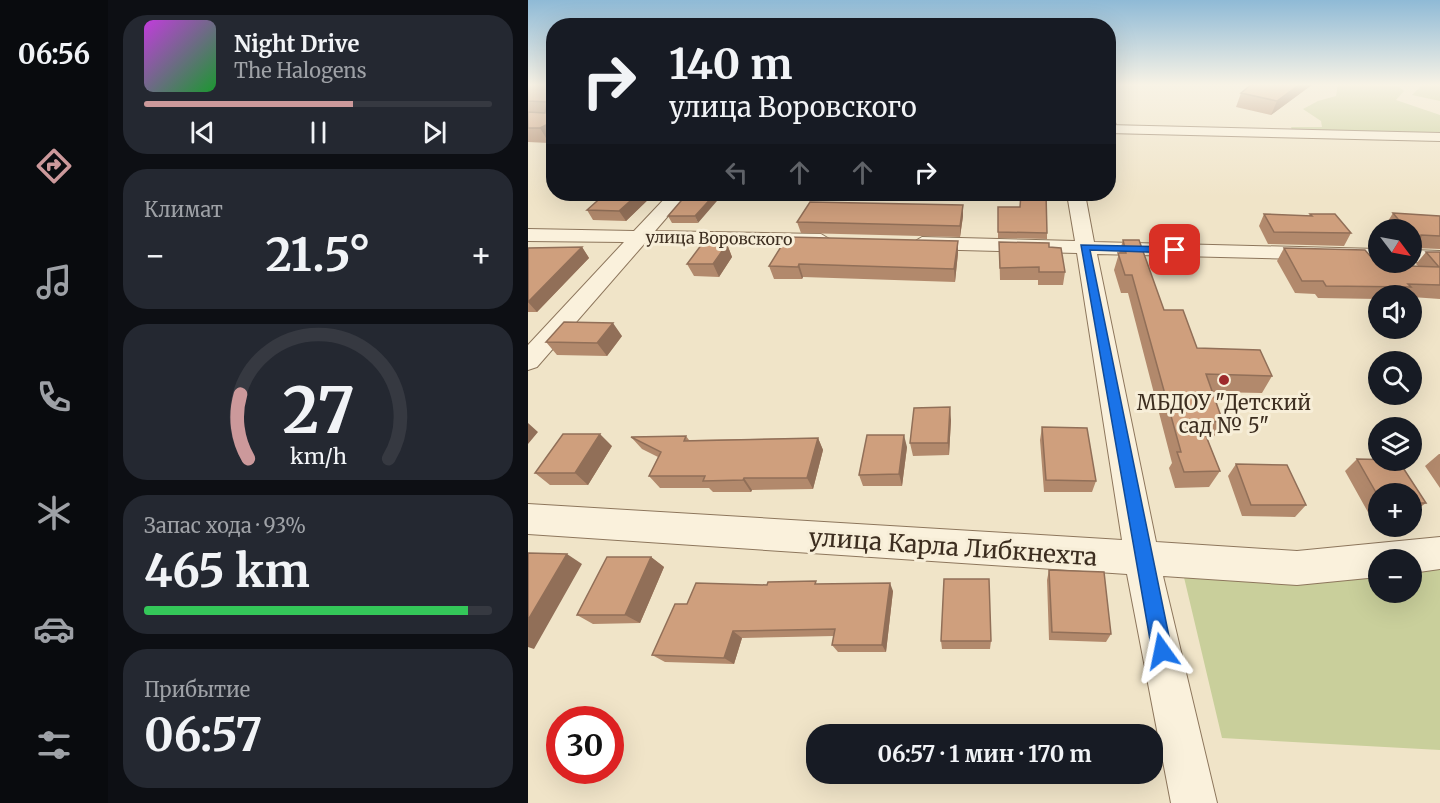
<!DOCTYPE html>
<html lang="ru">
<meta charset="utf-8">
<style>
:root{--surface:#171b24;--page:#242831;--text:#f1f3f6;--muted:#9ea1a6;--line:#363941;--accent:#cc999b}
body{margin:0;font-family:Merriweather,serif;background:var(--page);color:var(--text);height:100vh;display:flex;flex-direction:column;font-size:22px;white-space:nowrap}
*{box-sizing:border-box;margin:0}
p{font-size:20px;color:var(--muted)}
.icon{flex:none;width:33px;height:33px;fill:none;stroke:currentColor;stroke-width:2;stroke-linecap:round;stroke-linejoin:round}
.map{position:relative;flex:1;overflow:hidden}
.details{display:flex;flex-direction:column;gap:15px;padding:15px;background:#0d0f14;width:420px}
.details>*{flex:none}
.hud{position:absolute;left:18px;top:18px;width:570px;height:183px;border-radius:24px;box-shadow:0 6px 24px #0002;background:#171b24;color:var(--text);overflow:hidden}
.needle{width:39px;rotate:122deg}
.buttons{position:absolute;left:840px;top:219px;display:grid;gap:12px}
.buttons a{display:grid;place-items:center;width:54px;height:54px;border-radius:50%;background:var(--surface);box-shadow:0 6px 24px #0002;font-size:30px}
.speed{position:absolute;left:18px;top:706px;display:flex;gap:12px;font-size:30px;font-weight:700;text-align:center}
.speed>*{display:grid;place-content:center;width:78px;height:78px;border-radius:50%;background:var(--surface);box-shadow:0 6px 24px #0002;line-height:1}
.speed .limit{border:9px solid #d22;background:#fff;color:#111}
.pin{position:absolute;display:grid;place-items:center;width:51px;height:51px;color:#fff;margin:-26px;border-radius:12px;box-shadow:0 3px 9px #0006}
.me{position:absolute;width:66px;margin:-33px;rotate:348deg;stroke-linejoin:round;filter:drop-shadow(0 0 4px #0008)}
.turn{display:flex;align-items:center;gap:21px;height:126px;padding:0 24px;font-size:27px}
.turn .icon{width:78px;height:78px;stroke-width:2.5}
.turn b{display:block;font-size:42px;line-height:51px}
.lanes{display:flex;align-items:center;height:57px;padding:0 24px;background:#0003;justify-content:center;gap:30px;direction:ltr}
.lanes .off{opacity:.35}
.big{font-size:45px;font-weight:700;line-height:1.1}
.details .widget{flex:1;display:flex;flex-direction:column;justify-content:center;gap:9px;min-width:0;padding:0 21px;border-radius:24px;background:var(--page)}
.details .dial{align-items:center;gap:0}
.dial svg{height:156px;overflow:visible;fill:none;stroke:var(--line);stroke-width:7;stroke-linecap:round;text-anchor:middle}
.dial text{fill:var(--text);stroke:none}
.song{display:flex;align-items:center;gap:18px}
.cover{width:72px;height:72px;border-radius:9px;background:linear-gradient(135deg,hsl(290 70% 55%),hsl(130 70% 35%))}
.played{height:6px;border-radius:3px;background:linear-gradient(90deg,var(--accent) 60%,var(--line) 60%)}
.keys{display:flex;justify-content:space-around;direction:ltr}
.heat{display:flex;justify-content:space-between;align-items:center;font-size:33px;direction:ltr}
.charge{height:9px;border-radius:4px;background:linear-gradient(90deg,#34c759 93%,var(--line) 0)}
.trip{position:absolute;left:278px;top:724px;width:357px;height:60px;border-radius:24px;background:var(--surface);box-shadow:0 6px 24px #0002;font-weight:700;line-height:60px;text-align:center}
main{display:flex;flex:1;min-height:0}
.tabs{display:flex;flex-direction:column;width:108px;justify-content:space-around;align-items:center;background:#090b0e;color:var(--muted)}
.tabs .icon{width:42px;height:42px}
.tabs .current{color:var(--accent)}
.tabs b{font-size:27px;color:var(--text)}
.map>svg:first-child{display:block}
.green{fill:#c9cf9b}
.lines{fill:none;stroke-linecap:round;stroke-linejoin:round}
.minor-casing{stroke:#8d765c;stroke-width:2}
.minor{fill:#faf1dc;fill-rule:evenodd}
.wall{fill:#b2896c}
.shaded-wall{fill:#916f58}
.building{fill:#cf9f7d;stroke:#916f58;stroke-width:1.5}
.route{fill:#1a73e8;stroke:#114b97;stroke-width:1.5}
.poi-dot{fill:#9e2a2b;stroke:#f7eed8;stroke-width:2}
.labels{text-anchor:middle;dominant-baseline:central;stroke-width:6;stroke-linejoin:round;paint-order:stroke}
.far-street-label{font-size:16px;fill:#3d2e20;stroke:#f7eed8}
.poi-label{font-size:20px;fill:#3d2e20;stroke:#f7eed8}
.near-street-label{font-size:24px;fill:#3d2e20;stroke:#f7eed8}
</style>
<main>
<nav class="tabs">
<b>06:56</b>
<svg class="icon current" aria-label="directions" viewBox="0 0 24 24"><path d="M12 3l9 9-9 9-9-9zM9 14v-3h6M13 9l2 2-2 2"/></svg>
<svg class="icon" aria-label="music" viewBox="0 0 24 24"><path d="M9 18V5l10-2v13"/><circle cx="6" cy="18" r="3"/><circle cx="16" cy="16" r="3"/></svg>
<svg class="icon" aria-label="phone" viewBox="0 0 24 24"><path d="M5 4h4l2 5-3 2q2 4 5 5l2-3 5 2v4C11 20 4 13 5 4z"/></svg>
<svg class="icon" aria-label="climate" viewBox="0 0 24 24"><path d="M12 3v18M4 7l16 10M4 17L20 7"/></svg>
<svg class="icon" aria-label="car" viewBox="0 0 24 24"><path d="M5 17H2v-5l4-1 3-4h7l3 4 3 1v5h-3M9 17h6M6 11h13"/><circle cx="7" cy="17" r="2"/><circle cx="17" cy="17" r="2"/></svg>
<svg class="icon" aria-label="filters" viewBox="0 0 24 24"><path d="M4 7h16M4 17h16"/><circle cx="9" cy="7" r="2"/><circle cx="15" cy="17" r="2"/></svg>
</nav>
<section class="details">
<div class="widget">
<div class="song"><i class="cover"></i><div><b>Night Drive</b><p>The Halogens</p></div></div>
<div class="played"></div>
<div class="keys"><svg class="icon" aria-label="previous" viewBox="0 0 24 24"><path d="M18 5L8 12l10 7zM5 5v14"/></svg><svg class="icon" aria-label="pause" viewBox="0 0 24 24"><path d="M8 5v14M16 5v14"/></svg><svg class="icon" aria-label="next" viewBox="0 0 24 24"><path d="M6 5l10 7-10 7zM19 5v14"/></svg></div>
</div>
<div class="widget"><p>Климат</p>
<div class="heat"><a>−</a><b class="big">21.5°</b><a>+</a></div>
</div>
<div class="widget dial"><svg viewBox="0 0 100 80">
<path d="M14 69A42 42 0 1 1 86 69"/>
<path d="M14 69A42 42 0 0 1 10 36" stroke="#cc999b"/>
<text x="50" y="56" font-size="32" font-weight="700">27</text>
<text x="50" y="72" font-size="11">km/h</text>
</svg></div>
<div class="widget"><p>Запас хода · 93%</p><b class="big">465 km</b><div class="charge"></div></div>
<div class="widget"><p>Прибытие</p><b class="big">06:57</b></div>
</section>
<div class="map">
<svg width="912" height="803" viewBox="0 0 912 803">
<rect width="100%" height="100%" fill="#f0e4c8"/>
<path class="green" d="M810 84 870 86 876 91 868 100 912 115V133L764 130 763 127H794L793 121 775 109 790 101 808 96Z
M895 84H912V101L884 95Z
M650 552 772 574 850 564V592H884V560L912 557V750L694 738Z"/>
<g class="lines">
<g class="minor-casing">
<path id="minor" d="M580 125 912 133V141L580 133Z
M141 194H159L127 231 293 234 303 240 293 246 117 243 9 367 0 370V345L96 242 0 241V229L106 231Z
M539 194H557L566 242 850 249V261L569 254 628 542 769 551 912 537V569L884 573V560H850V577L769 585 635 576 689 803H643L599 574 0 534V504L594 540 549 253 394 249 384 243 394 237 547 241Z
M884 250 912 251V263L884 262Z"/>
</g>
<use href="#minor" class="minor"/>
</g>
<path class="wall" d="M0 84H26L21 143 0 142Z
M724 84H785L743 115 708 107 713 93Z
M580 106 588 124 583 150H580Z
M126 194 98 221 65 220 59 210Z
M159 194 170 223H144L140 216Z
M470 207 519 233V239L470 238Z
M865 213 912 216V249L888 248 884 254V230H860L857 226Z
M736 214 781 216 782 214 823 233 816 246 740 244 731 226Z
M435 216 432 237 273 233 269 222Z
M595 240 636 310 669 348 744 376 734 393 684 392 695 422 685 438H679L692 471 681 487 647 488 641 468 644 463 600 293H593L586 270Z
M430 241V253L427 282 275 277 274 279H246L241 266Z
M471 242 521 247 537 272 535 285H510V280H472Z
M199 244 204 257 191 277 166 276 159 264Z
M54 247 61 258 9 312H0V248Z
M756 248 850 265 890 266 888 264 898 252H912V299L884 297V296H850V299L790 298 787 294 767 293 749 261Z
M94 336 79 356 29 355 18 342Z
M423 420 421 455 385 456 382 443Z
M514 427 568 481 564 492H516L512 440Z
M158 436 161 440 290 438 295 450 285 489 224 490 223 492H185L181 488H132L121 476 130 457 114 449 103 437Z
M84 446 60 485H22L7 473Z
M379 447 374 486H335L331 475Z
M911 454H912V488L897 466Z
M829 459 870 460 898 503 884 513V494H850V514H841L817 471Z
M708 464 778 505 767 517 714 516 700 476Z
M123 557 136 567 112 623 65 624 49 615Z
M521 570 583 634 578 642 521 640 519 580Z
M289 584 365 591 358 652H310L304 645 306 636 214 638 206 664 137 662 124 655 159 604Z
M413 641H463L462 649H414Z"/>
<path class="shaded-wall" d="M772 84H785L743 115 749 101Z
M26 121V140L21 143 12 128Z
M110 194H126L98 221 91 211Z
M187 194H195L170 223 167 216Z
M435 205V216L432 237V226Z
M430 241V253L427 282 426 269Z
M199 244 204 257 191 277 185 264Z
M54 247 61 258 9 312 0 302Z
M271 264 275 277 274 279 270 267Z
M85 323 94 336 79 356 69 343Z
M422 407 423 420 421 455 420 443Z
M0 423 10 432 0 444Z
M72 434 84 446 60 485 47 473Z
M376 435 379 447 374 486 371 474Z
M290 438 295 450 285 489 279 478Z
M216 478 224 490 223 492 215 480Z
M39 554 54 564 6 649 0 647V620Z
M123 557 136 567 112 623 97 615Z
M362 583 365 591 358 652 354 645Z
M205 631 214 638 206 664 196 658Z"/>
<path class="building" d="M0 84H26V121L12 128H0V112L17 113 19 102 0 101Z
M724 84H772L749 101 713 93Z
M580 106 588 124H580Z
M77 194H110L91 211 59 210Z
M159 194H187L167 216H140Z
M493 194H518L519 233 470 232V207H492Z
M282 202 435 205 432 226 269 222Z
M865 213 912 216V236L893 235 891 244 884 235V230H879Z
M736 214 784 216 782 214H807L823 233 746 232Z
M259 237 430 241 426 269 271 264 270 267 241 266Z
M595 240H611L636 310H655L669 348 732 350 744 376 678 374 695 422 672 421 692 471 656 472 649 452H653L604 275H597L590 253H598Z
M471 242 521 243V247L533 248 537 272H511V267L472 268Z
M174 244H199L185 264H159Z
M54 247 0 302V248Z
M756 248 837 250 850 265 911 267 898 252H912V285L880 284 883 287 798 286 795 281H774Z
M36 322 85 323 69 343 18 342Z
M422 407 420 443H382L386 408Z
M514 427 559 428 568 481 518 480Z
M35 434H72L47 473H7Z
M339 435H376L371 474 331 475Z
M158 436 156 441 290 438 279 478H216L215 480 175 481 177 476H121L133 452 103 437Z
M829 459 870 460 898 503H884V494H850V496Z
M708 464 759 465 778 505H723Z
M0 553 39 554 0 620Z
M79 557H123L97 615H49Z
M521 570 576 572 583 634 524 632Z
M416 579H461L463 641H413Z
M288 581 287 584 362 583 354 645H304L307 629 205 631 196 658 124 655 147 604H159L168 583 239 585 240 582Z"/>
<linearGradient id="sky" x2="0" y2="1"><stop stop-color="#8fbad6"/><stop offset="0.43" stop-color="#f8f3e6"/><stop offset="1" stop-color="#f8f3e6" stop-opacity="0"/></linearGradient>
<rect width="912" height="197" fill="url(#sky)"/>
<path class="route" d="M553 245 647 247 652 250 647 253 562 250 644 651 641 658 634 661 627 658 624 651Z"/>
<circle class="poi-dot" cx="696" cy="380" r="6"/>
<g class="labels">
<g class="far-street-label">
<text transform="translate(191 238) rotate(1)">улица Воровского</text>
</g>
<g class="poi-label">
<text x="696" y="402">МБДОУ "Детский<tspan x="696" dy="23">сад № 5"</tspan></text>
</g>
<g class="near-street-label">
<text transform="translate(425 547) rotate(4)">улица Карла Либкнехта</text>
</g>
</g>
</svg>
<div class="buttons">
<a><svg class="needle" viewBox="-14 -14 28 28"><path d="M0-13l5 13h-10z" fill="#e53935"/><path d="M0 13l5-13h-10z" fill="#9ea1a6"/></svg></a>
<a><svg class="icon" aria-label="sound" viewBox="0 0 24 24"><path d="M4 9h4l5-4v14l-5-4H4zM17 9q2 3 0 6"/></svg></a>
<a><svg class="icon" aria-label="search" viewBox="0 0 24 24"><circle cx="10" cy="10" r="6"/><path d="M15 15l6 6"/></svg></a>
<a><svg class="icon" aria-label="layers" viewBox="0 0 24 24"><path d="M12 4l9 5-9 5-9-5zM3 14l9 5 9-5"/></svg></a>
<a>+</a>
<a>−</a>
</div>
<div class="speed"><div class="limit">30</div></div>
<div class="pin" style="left:647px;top:250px;background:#d93025"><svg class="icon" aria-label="arrive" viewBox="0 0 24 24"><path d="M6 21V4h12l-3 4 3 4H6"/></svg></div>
<svg class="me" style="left:634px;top:651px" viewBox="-20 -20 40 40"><path d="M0-17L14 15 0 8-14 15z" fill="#1a73e8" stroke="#fff" stroke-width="4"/></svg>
<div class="trip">06:57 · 1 мин · 170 m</div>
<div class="hud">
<div class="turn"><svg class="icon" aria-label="right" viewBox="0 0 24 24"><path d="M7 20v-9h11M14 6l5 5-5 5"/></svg><div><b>140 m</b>улица Воровского</div></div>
<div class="lanes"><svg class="icon off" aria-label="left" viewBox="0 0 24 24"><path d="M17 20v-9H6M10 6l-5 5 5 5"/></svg><svg class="icon off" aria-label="ahead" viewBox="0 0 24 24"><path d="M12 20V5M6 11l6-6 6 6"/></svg><svg class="icon off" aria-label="ahead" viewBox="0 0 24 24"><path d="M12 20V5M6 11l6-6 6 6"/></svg><svg class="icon" aria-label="right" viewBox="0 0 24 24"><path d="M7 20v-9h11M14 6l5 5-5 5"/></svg></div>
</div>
</div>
</main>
